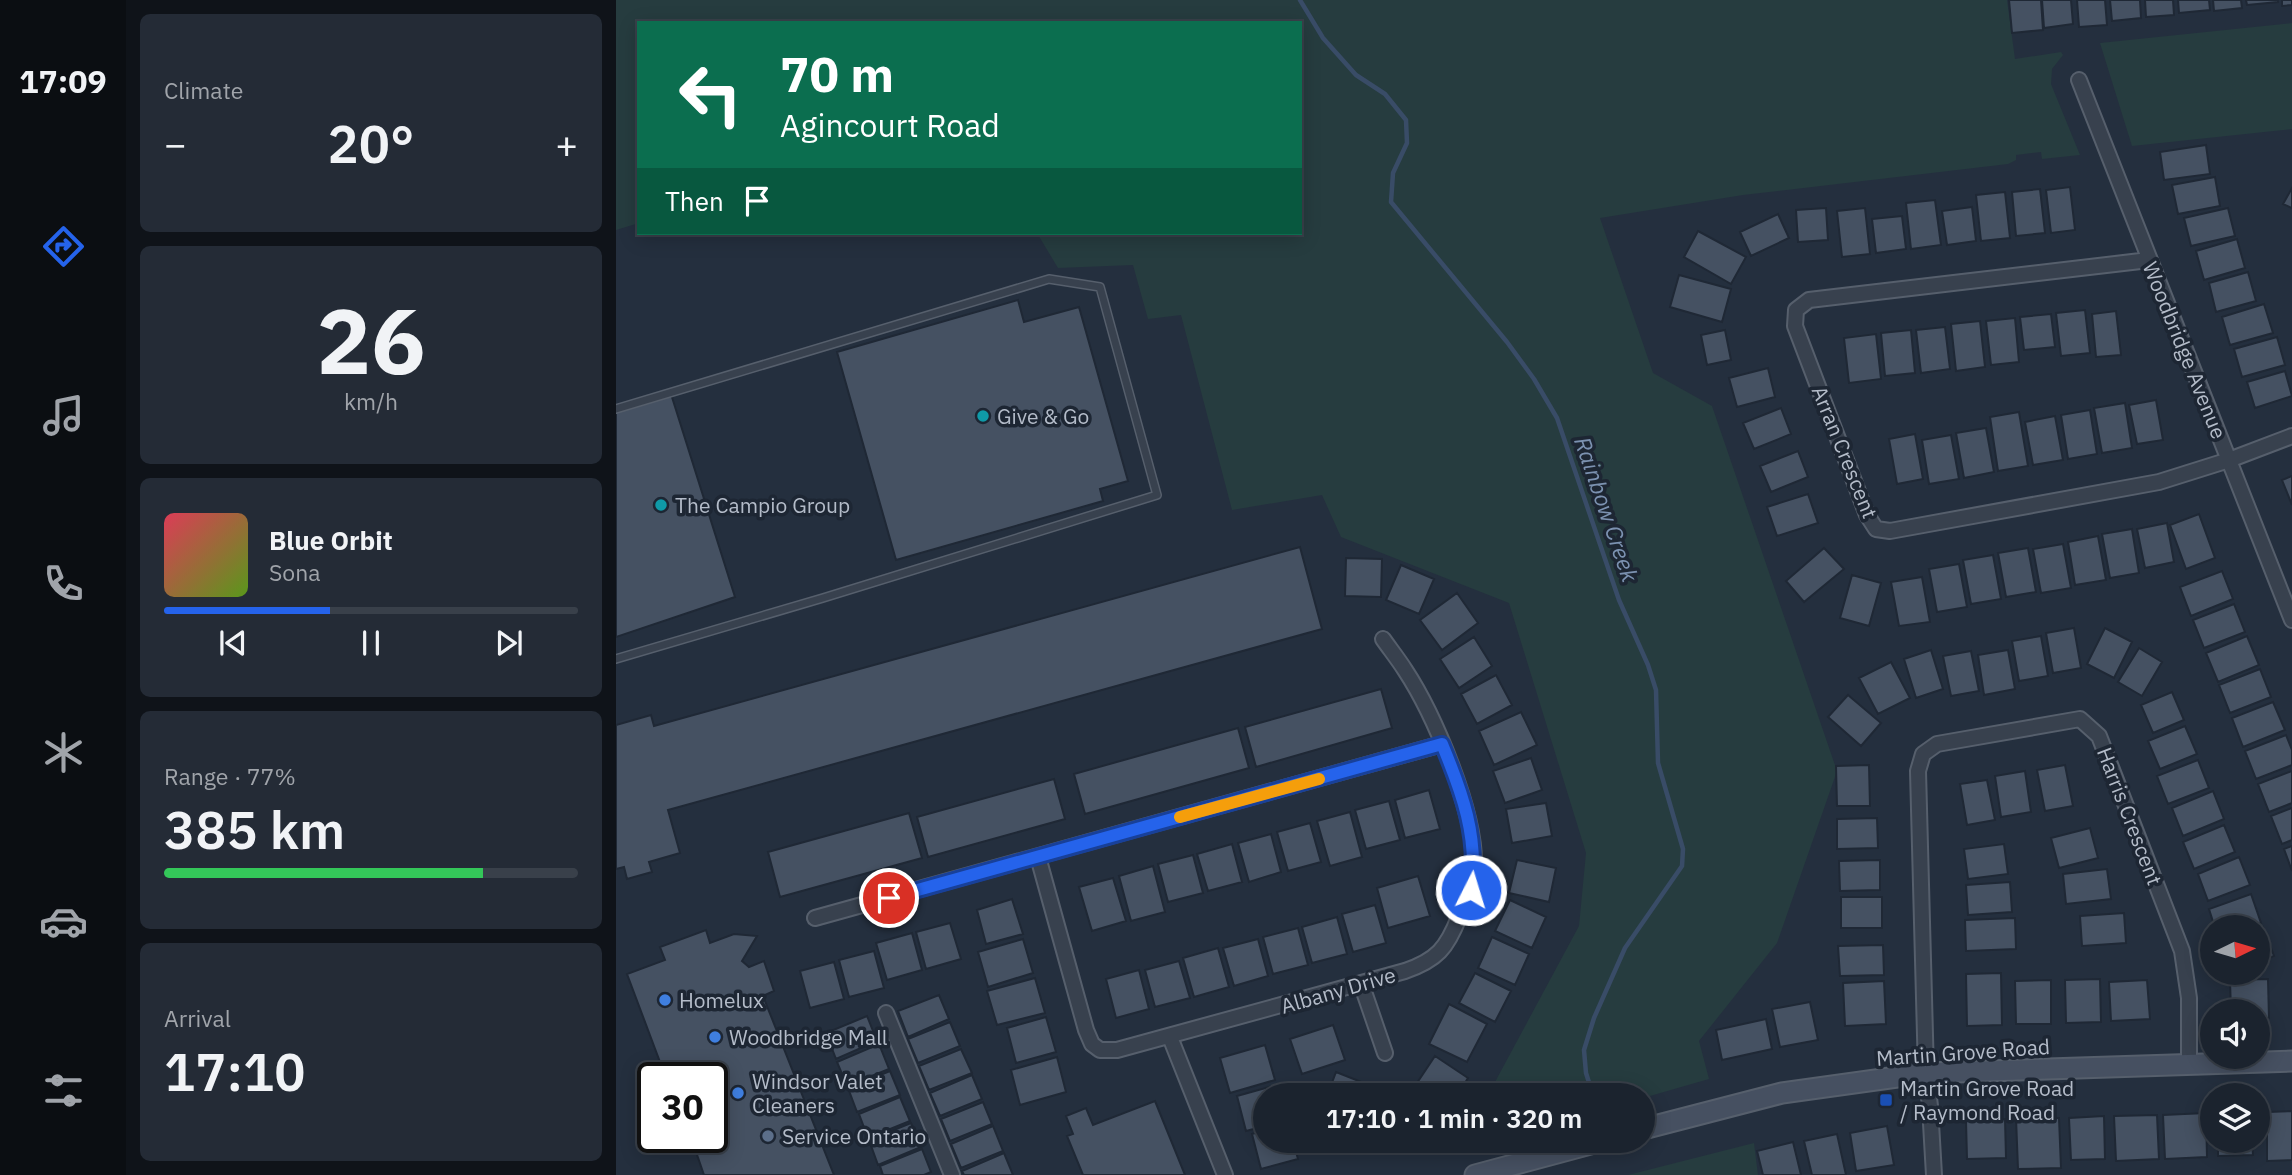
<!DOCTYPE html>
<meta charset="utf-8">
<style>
:root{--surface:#1b232e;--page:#242b36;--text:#f1f3f6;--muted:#a0a4aa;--line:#39404a;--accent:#2563eb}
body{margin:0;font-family:"IBM Plex Sans",sans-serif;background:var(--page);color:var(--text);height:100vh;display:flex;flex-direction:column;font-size:26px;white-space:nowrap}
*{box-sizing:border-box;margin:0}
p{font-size:23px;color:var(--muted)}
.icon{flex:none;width:38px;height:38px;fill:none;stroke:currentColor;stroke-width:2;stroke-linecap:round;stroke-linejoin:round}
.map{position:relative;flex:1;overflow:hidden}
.details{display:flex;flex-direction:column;gap:14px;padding:14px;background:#0f1319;width:490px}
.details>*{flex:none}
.banner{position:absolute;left:21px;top:21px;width:665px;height:214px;border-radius:0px;box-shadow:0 4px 18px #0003,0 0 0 2px var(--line);background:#0b6e4f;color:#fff;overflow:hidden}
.needle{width:46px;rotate:85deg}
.fabs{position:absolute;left:1584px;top:915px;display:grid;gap:14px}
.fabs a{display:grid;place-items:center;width:70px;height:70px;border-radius:50%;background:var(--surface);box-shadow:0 4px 18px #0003,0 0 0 2px var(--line);font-size:35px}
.speed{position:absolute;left:21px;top:1062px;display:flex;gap:14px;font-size:35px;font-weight:700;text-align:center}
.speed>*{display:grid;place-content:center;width:91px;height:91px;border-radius:50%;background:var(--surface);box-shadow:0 4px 18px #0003,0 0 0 2px var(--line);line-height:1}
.speed .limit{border:4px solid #111;border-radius:10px;background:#fff;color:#111}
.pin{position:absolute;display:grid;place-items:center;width:60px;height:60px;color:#fff;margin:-30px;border:4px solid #fff;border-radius:50%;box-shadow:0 2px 7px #0007}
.me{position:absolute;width:77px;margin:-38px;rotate:5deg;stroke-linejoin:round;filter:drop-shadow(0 0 5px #0008)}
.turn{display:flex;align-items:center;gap:24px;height:147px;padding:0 28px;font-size:32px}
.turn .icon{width:91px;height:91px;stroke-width:2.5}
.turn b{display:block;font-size:49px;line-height:60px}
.then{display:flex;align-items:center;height:66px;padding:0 28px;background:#0003;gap:14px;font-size:26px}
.big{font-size:52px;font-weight:600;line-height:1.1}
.details .widget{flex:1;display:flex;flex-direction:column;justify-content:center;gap:10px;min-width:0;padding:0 24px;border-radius:10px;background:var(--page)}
.details .dial{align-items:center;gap:0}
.dial b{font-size:91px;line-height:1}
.song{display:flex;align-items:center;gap:21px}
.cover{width:84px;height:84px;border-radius:10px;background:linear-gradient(135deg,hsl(350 70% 55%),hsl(90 70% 35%))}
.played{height:7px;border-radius:4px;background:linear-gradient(90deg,var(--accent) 40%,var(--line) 40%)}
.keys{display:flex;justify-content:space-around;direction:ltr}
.heat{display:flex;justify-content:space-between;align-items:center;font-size:38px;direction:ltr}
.charge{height:10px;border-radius:5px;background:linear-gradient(90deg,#34c759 77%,var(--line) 0)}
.trip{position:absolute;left:637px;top:1083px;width:402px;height:70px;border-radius:35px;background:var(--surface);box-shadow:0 4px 18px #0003,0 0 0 2px var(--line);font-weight:600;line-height:70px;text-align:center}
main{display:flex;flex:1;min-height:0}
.tabs{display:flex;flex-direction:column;width:126px;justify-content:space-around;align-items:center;background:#0b0e12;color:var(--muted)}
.tabs .icon{width:49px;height:49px}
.tabs .current{color:var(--accent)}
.tabs b{font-size:32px;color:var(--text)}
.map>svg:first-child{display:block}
.green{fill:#263c3f}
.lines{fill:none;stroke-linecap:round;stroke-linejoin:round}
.stream{stroke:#394c67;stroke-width:4.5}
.building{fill:#455162;stroke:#1f2835;stroke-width:2}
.lane-casing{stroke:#565f6c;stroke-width:10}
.street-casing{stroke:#565f6c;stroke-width:18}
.secondary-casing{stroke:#565f6c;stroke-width:23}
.lane{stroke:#38414e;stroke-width:7}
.street{stroke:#38414e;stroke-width:14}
.secondary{stroke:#465061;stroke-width:19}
.route-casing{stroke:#184099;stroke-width:18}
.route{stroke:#2563eb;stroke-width:12}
.slow{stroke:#f59e0b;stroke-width:12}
.culture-dot{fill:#0f9aa8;stroke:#1d2633;stroke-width:2.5}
.shop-dot{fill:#3f7fe0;stroke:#1d2633;stroke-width:2.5}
.transit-dot{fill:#1a4fb4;stroke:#1d2633;stroke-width:2.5}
.service-dot{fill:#5c6f8a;stroke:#1d2633;stroke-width:2.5}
.labels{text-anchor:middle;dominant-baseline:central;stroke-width:7;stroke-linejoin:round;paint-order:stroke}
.street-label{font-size:21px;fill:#b4bcc9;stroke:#1d2633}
.poi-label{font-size:21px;fill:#b4bcc9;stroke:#1d2633;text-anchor:start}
.water-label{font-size:23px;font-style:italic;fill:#7c92b1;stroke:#1d2633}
</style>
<main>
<nav class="tabs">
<b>17:09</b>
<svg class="icon current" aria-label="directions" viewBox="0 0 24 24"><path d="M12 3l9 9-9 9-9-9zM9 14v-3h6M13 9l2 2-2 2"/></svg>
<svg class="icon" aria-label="music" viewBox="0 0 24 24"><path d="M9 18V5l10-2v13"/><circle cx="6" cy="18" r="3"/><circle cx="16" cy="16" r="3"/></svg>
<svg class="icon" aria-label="phone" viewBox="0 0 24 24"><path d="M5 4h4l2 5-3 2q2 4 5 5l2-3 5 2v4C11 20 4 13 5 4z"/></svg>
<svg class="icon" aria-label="climate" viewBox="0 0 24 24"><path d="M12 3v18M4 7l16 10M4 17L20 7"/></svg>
<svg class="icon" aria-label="car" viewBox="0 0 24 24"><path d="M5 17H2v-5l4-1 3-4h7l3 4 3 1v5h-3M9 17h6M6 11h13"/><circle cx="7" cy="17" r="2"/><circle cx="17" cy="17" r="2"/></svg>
<svg class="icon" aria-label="filters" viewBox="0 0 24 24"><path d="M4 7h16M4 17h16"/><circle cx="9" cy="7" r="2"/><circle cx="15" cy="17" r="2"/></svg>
</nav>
<section class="details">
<div class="widget"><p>Climate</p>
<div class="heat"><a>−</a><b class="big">20°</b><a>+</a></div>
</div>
<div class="widget dial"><b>26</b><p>km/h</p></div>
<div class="widget">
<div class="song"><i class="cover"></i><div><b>Blue Orbit</b><p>Sona</p></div></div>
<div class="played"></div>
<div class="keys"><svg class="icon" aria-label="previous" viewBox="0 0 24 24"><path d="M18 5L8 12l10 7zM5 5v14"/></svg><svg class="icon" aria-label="pause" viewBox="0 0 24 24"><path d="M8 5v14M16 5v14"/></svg><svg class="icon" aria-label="next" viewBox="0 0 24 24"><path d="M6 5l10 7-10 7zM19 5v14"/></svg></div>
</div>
<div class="widget"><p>Range · 77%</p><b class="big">385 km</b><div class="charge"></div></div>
<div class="widget"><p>Arrival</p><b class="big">17:10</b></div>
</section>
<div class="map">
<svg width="1676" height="1175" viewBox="0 0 1676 1175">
<rect width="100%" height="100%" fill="#242f3e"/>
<path class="green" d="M0 0H1391L1399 59 1445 52 1447 55 1436 69 1435 84 1464 155 1426 159 1425 152 1400 155V160L1392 164 1127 195 984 218 1037 373 1096 406 1221 771 1161 943 1083 1041 1093 1079 1027 1098V1096L872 1095 963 926 970 853 893 603 725 537 706 495 616 510 565 315 532 319 517 265 442 268 421 233H684V23H23V223L0 230Z
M1676 23V129L1516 146 1484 43Z
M848 1141H883L841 1153Z
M1138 1143 1142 1175H1012Z"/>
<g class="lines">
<path class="stream" d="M684 0 707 38 740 75 769 94 790 120 791 143 777 173 775 202 891 342 918 379 941 418 1003 600 1032 665 1040 690 1042 763 1067 849 1066 866 1009 948 978 1018 968 1050 970 1073 977 1095"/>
</g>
<path class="building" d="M1393 0H1425L1427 30 1396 33Z
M1426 0H1455L1457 24 1428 28Z
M1461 0H1489L1491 25 1463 27Z
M1494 0H1524L1525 18 1496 21Z
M1529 0H1557L1558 15 1530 17Z
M1562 0H1593L1594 10 1563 13Z
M1597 0H1625L1626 8 1598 11Z
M1630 0H1662V2L1631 5Z
M1666 0H1676V5L1666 6Z
M1590 145 1594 174 1548 180 1544 152Z
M1599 177 1604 206 1562 214 1556 185Z
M1454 187 1459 230 1435 233 1430 190Z
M1676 188V208L1667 204Z
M1424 189 1429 233 1400 236 1396 192Z
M1389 192 1394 238 1365 241 1360 195Z
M1319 200 1325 245 1295 249 1290 203Z
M1356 207 1360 241 1331 245 1326 211Z
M1210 208 1212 240 1182 242 1180 210Z
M1249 208 1254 254 1226 257 1221 211Z
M1612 208 1619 236 1575 246 1568 218Z
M1162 214 1173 238 1135 256 1124 232Z
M1286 216 1290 249 1260 253 1256 219Z
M1082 231 1130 257 1115 284 1068 257Z
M1621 239 1629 268 1588 280 1580 251Z
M1632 272 1640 301 1600 312 1593 283Z
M1063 275 1115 289 1106 322 1054 307Z
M402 300 408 322 463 307 512 481 484 489 487 501 280 560 221 352Z
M1648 304 1657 333 1614 345 1606 317Z
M1469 310 1474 353 1445 356 1440 313Z
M1500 311 1505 355 1480 357 1476 314Z
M1435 314 1439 347 1408 350 1404 317Z
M1399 318 1403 362 1375 365 1370 321Z
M1364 321 1369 367 1340 371 1335 324Z
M1329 327 1334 369 1305 373 1300 330Z
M1109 330 1115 360 1091 365 1085 335Z
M1295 330 1299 373 1269 376 1265 333Z
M1260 334 1265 379 1233 383 1228 338Z
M1661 337 1669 365 1626 377 1618 349Z
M1152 368 1159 397 1121 407 1113 378Z
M1669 371 1676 396 1639 408 1631 382Z
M55 394 119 597 0 637V412Z
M1540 400 1547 440 1521 444 1513 405Z
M1509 403 1516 448 1486 453 1478 408Z
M1165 408 1175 434 1138 449 1127 423Z
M1474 410 1481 454 1452 459 1445 415Z
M1403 412 1412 466 1382 471 1374 417Z
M1439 416 1447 460 1417 465 1409 422Z
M1370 428 1378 472 1348 478 1340 433Z
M1299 434 1307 479 1281 484 1273 439Z
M1335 435 1343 479 1313 484 1306 440Z
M1182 451 1192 477 1155 492 1144 466Z
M1676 476V505L1666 480Z
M1192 494 1202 523 1161 536 1151 507Z
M1583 514 1599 558 1570 569 1554 525Z
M1551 523 1558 562 1529 568 1521 529Z
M1516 529 1523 573 1494 578 1486 534Z
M1482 536 1490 580 1459 585 1452 542Z
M1447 544 1455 588 1425 593 1417 549Z
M684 547 706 629 52 810 64 853 33 862 36 872 11 879 8 867 0 869V725L35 715 38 726Z
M1208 548 1228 569 1188 602 1170 581Z
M1412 548 1420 592 1390 597 1382 553Z
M1377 555 1385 599 1355 604 1347 560Z
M730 558 766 559 765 597 729 596Z
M1343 564 1351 607 1321 612 1313 569Z
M785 565 818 579 803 614 770 600Z
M1606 571 1617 599 1575 616 1564 587Z
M1236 575 1265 583 1253 626 1224 618Z
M1306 577 1314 622 1283 626 1275 582Z
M841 593 862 623 826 650 804 620Z
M1618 604 1629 632 1588 648 1577 620Z
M1458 628 1465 668 1437 673 1430 633Z
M1489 628 1516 642 1498 678 1471 664Z
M1425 636 1432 676 1403 681 1396 641Z
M1631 636 1643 665 1602 682 1590 653Z
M858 637 876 666 843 688 824 659Z
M1523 648 1546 662 1526 696 1502 682Z
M1315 650 1327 689 1300 698 1288 659Z
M1392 650 1399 689 1368 695 1362 655Z
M1355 651 1363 691 1335 696 1327 656Z
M1275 662 1294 698 1262 714 1243 678Z
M1644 669 1655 697 1614 713 1603 685Z
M880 675 896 705 861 724 845 694Z
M765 689 776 728 640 767 629 727Z
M1556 692 1568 720 1537 733 1525 705Z
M1232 695 1265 723 1245 746 1212 717Z
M1657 702 1669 730 1627 747 1616 718Z
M905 712 921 745 878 765 863 731Z
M1569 726 1581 754 1544 769 1532 741Z
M622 728 633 768 469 814 458 774Z
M1670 735 1676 750V765L1640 779 1629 751Z
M915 758 926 790 889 803 877 771Z
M1582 760 1593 788 1552 804 1541 776Z
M1253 765 1254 806H1221L1220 766Z
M1449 765 1457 806 1429 811 1421 770Z
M1409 771 1415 812 1385 817 1379 776Z
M1676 771V803L1653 812 1642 784Z
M438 779 449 819 312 857 301 817Z
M1371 780 1379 820 1351 825 1344 784Z
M813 790 824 829 789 838 779 800Z
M1597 791 1608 819 1567 836 1556 808Z
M773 801 784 840 750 849 739 810Z
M930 803 936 836 896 843 890 809Z
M1676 808V840L1666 844 1655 816Z
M734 812 746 857 714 866 701 821Z
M293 813 306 858 164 897 152 852Z
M1261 818 1262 848 1221 849V819Z
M694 823 705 862 672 871 661 832Z
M1608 825 1619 852 1578 869 1567 842Z
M1474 828 1482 858 1443 868 1435 838Z
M655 834 665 872 633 882 622 843Z
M616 844 626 882 592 891 581 854Z
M1388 844 1392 874 1352 879 1348 849Z
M1676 846V871L1668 849Z
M577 855 587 893 552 902 542 864Z
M1623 857 1634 885 1592 901 1582 874Z
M901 860 940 868 933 902 893 893Z
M1264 860V890L1224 891 1223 861Z
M537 866 549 912 515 921 503 876Z
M1491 869 1495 899 1450 904 1447 874Z
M802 876 814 916 772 928 761 888Z
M497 878 510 921 476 931 463 887Z
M1394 882 1396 912 1352 915 1350 885Z
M1635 894 1645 923 1631 928H1599L1593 909Z
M1225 897H1266V928H1225Z
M396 899 407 934 370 944 361 910Z
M894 900 930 917 916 948 879 931Z
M759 905 770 943 737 952 726 914Z
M1508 913 1510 943 1466 946 1464 916Z
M721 917 731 954 696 963 686 927Z
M1399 918 1400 949 1350 951 1349 920Z
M334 923 345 959 310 969 300 932Z
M1647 927 1658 956 1642 962V930Z
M682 928 692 965 657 974 647 937Z
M90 930 94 943 118 934 141 936 126 961 133 967 148 961 158 991 147 996 218 1175H88L78 1146 81 1138H96V1078H50L11 974 49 960 44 947Z
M296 933 306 970 271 980 260 943Z
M876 937 913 954 899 985 862 968Z
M407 939 417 973 372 987 362 952Z
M642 939 652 976 618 986 607 948Z
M1267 945 1268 975 1224 976 1222 946Z
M602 948 613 987 578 997 567 958Z
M258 951 268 988 233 997 223 960Z
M563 961 574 998 539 1007 529 970Z
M218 962 228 999 194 1008 184 971Z
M523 970 533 1009 500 1018 490 979Z
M859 973 895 991 879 1022 843 1003Z
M1385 973 1386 1025 1351 1026 1350 974Z
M419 978 429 1013 381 1025 371 991Z
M1484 979 1485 1022 1450 1023 1449 980Z
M1652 979 1653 1018H1642V1012H1615L1614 980Z
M1435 980V1024H1400L1399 981Z
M1531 980 1534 1019 1495 1021 1493 982Z
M1268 981 1270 1024 1229 1026 1227 983Z
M323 995 333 1019 292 1037 282 1011Z
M1194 1002 1202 1040 1164 1047 1156 1009Z
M833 1004 871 1024 851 1062 813 1044Z
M251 1016 261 1041 220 1059 210 1033Z
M430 1017 440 1052 400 1063 391 1028Z
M1150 1019 1156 1049 1106 1060 1100 1030Z
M334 1022 344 1046 302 1063 292 1039Z
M717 1025 729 1060 686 1074 674 1039Z
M263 1044 273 1069 231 1086 221 1062Z
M649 1045 659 1080 614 1093 604 1058Z
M345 1049 356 1073 313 1090 303 1066Z
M819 1056 852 1078 841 1096H814L799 1086Z
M441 1057 450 1092 404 1105 395 1070Z
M274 1071 284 1095 241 1112 232 1088Z
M720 1072 753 1085 749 1096H711Z
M356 1075 366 1099 324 1116 314 1093Z
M657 1086 660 1096H649V1126L630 1131 621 1096Z
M795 1089V1096H759V1092Z
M284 1097 294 1121 252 1138 243 1114Z
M539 1101 569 1175H467L451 1136 457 1134 450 1116 470 1108 477 1125Z
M367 1102 376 1124 334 1141 325 1119Z
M1676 1111V1160L1651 1161V1112Z
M1590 1113 1591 1157 1549 1159 1547 1115Z
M1541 1115 1543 1159 1500 1161 1498 1116Z
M1488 1116 1489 1159 1455 1160 1453 1118Z
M1400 1118H1443L1445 1168 1402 1169Z
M1389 1119 1390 1158 1351 1159 1350 1121Z
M295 1123 305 1147 262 1165 253 1140Z
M377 1126 387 1151 345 1168 335 1144Z
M1271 1126 1278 1165 1240 1171 1234 1133Z
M649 1130V1141H677L682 1159 645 1169 636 1134Z
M1221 1134 1230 1175H1196L1188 1141Z
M1602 1141H1636L1637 1155 1602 1156Z
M1177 1142 1185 1175H1147L1141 1151Z
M306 1149 315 1172 308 1175H267L264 1166Z
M388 1153 397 1175H348L346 1171Z"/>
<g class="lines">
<g class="lane-casing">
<path id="lane" d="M0 409 433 279 484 287 541 495 207 598 0 659"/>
</g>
<g class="street-casing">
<path id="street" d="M1463 80 1676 620
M1533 260 1193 300 1180 310 1179 326 1251 515 1260 529 1274 531 1543 482 1613 460 1676 436
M422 857 470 1030 476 1044 484 1050H501L789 971C821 960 831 948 843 917 850 900 857 884 858 866 860 813 818 714 789 670 782 659 774 649 767 639
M199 918 826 744
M745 983 769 1053
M270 1013 336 1175
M554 1037 609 1175
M1318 1175 1314 1106 1310 1073 1302 771 1307 754 1321 744 1464 719 1483 736 1566 951 1573 998V1063"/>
</g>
<g class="secondary-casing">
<path id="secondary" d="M1027 1129 1166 1093 1310 1073 1676 1061
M859 1175 986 1141"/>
</g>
<use href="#lane" class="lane"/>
<use href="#street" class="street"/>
<use href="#secondary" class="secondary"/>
</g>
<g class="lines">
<g class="route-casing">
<path id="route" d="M273 898 826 744C846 792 863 838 855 890"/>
</g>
<use href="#route" class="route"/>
<path class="slow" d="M564 817 703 779"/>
</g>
<g class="culture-dot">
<circle cx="367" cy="416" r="7"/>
<circle cx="45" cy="505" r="7"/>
</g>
<g class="shop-dot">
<circle cx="49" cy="1000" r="7"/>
<circle cx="99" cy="1037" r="7"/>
<circle cx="122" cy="1093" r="7"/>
</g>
<rect class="transit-dot" x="1263" y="1093" width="14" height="14" rx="3.5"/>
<circle class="service-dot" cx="152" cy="1136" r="7"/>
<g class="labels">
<g class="street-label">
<text transform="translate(1569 350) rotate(68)">Woodbridge Avenue</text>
<text transform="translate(1229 452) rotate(68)">Arran Crescent</text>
<text transform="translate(1514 816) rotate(69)">Harris Crescent</text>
<text transform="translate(722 990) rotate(-16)">Albany Drive</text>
<text transform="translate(1347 1052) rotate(-4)">Martin Grove Road</text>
</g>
<g class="poi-label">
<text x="381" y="416">Give &amp; Go</text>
<text x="59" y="505">The Campio Group</text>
<text x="63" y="1000">Homelux</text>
<text x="113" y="1037">Woodbridge Mall</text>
<text x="136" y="1081">Windsor Valet<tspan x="136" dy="24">Cleaners</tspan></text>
<text x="1284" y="1088">Martin Grove Road<tspan x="1284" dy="24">/ Raymond Road</tspan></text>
<text x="166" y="1136">Service Ontario</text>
</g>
<g class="water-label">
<text transform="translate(991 509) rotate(71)">Rainbow Creek</text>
</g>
</g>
</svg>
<div class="fabs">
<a><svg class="needle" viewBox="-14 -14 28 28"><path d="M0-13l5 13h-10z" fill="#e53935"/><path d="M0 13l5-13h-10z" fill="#a0a4aa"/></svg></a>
<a><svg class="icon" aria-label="sound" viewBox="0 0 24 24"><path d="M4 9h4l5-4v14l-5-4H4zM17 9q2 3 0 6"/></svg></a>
<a><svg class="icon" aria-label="layers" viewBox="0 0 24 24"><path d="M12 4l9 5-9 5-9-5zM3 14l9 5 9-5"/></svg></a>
</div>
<div class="speed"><div class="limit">30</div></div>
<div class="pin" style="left:273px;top:898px;background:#d93025"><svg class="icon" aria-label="arrive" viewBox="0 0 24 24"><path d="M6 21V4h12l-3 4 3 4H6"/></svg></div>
<svg class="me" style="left:855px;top:890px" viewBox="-20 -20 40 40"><circle r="17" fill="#2563eb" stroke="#fff" stroke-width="3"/><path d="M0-11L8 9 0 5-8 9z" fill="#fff"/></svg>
<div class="trip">17:10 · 1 min · 320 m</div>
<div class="banner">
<div class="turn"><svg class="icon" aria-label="left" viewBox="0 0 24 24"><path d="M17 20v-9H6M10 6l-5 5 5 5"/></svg><div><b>70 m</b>Agincourt Road</div></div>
<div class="then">Then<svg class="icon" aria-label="arrive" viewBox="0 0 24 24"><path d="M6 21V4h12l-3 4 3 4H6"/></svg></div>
</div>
</div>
</main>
